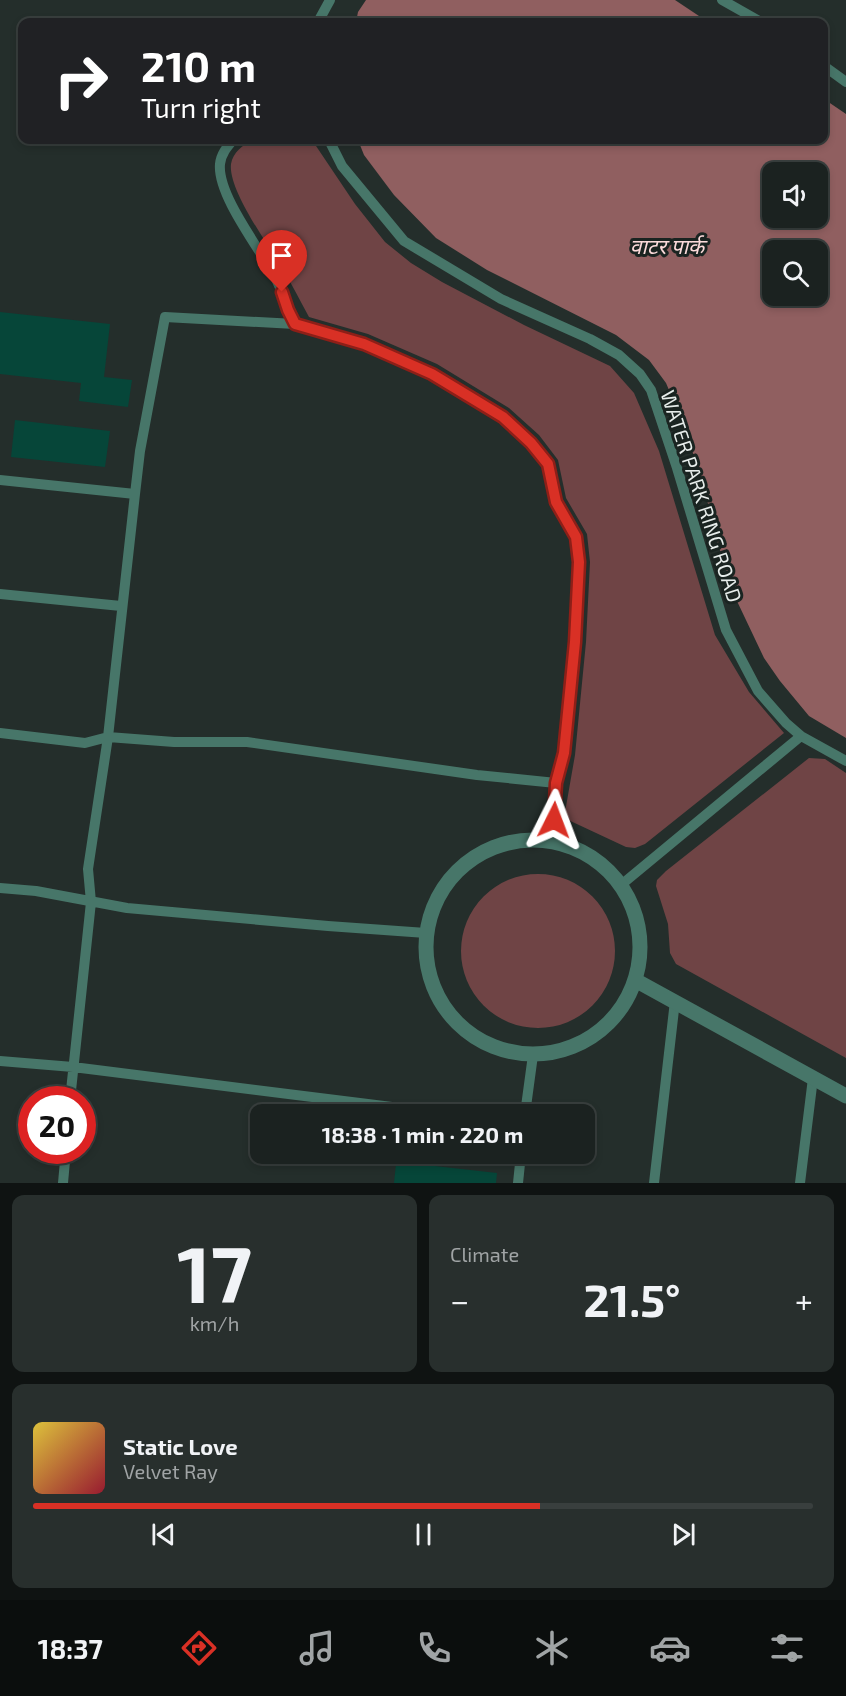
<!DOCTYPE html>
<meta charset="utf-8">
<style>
:root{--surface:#1b2220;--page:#282f2d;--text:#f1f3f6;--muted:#a0a4a5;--line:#393f3e;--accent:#d93025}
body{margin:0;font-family:"Exo 2","Noto Sans Devanagari",sans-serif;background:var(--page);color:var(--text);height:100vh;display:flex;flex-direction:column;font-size:22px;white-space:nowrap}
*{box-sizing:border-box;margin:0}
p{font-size:20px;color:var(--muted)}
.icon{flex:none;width:33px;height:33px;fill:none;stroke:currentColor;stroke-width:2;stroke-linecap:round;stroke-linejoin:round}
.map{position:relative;height:1183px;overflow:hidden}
.drawer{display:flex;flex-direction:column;gap:12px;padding:12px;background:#0f1312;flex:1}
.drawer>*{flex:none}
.top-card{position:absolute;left:18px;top:18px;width:810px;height:126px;border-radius:12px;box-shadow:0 3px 9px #0003,0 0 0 2px var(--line);background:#202124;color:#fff;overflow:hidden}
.tools{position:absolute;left:762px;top:162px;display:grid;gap:12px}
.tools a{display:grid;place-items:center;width:66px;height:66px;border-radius:12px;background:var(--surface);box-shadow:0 3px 9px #0003,0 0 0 2px var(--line);font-size:30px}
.speed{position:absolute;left:18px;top:1086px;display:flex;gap:12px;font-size:30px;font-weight:700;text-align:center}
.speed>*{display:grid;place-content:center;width:78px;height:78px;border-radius:50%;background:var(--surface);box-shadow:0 3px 9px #0003,0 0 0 2px var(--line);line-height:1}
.speed .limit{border:9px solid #d22;background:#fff;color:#111}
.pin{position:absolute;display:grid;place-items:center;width:51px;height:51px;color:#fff;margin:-62px -26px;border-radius:50% 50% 50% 0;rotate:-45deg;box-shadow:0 0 6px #0007}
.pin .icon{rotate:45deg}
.me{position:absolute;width:66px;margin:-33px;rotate:3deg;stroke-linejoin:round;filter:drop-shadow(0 0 4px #0008)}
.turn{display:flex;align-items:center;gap:21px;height:126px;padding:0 24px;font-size:27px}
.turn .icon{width:78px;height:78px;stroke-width:2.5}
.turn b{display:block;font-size:42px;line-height:51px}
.big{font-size:45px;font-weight:700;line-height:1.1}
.drawer .tile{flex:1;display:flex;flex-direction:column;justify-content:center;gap:9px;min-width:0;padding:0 21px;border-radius:12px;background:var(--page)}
.drawer .dial{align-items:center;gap:0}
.dial b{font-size:78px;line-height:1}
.song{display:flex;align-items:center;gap:18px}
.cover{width:72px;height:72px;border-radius:9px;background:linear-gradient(135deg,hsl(50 70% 55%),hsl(350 70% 35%))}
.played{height:6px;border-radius:3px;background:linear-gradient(90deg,var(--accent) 65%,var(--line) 65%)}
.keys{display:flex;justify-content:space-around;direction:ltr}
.heat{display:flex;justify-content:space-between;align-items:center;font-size:33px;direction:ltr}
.drawer .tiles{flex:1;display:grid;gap:12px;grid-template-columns:1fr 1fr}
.tile:last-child{grid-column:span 2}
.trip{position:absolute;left:250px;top:1104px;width:345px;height:60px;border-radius:12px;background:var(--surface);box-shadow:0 3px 9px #0003,0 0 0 2px var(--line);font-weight:700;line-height:60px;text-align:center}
.tab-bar{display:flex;height:96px;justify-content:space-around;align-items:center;background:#0b0e0d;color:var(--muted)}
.tab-bar .icon{width:42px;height:42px}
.tab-bar .on{color:var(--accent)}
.tab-bar b{font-size:27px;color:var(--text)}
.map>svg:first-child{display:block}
.green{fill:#6f4445}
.water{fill:#905f60;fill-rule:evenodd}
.building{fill:#064639}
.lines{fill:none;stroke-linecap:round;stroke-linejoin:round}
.lane{stroke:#477669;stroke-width:10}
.street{stroke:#477669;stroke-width:15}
.route-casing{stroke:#8d1f18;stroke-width:15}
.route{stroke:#d93025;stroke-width:10}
.labels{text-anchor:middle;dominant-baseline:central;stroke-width:6;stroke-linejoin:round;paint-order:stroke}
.street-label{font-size:20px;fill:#e7edeb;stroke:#1a2421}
.water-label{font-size:21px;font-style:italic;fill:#fcdbdb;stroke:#1a2421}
</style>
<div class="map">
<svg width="846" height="1183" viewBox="0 0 846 1183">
<rect width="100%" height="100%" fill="#242e2b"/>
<path class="green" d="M252 140H312L355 204 385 242 411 263 442 282 524 325 610 366 634 393 659 451 715 635 749 692 784 733 645 844 635 848 626 847 564 818 575 755 586 642 590 562 587 534 566 498 558 460 539 435 509 408 437 364 368 334 309 317C300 301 292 284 282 268 268 244 228 190 231 164 233 152 243 145 252 140Z
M809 758 825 759 846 773V1058L676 964 670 953 668 924 656 886 657 880 666 871Z
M461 951a77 77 0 1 1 154 0a77 77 0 1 1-154 0Z"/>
<path class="water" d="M366 0H675L708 22H356L358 12Z
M824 99 846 114V738L809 716 780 681 764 658 736 599 717 541 702 479 680 416 666 383 649 360 616 335 487 270 436 238 394 195 364 155 358 140H824ZM772 172H818V218H772ZM772 250H818V296H772Z"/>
<path class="building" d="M0 312 110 324 104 377 132 380 128 407 79 401 81 383 0 374Z
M15 420 110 431 105 467 11 457Z
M397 1154H428L426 1165 497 1173 496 1183H394Z"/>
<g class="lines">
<path class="lane" d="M722 0 761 22
M318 22 330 0
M824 66 846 82
M233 140C227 147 221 154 220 164 217 195 260 249 275 277 283 292 287 309 295 324
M329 140 342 166 404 241 501 299 590 339 619 355 640 374 651 390 677 468 726 630 758 691 786 723 801 736 846 761
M0 480 135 494
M0 594 121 606
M0 733 85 743 108 737 174 742H247L477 775 556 783
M621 885 801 736
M0 888 36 891 127 908 328 926 426 933
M0 1061 73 1067 448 1114
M70 1100 91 902 88 869 108 737 135 494 140 451 165 317 295 324 364 344 432 374 503 417 531 443 548 464 556 502 576 537 579 562 575 642 564 753 556 783 554 820 558 842
M525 1114 533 1055
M63 1183 66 1150
M518 1183 521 1154
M654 1183 675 1001
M800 1183 813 1078"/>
<path class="street" d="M426 947a107 107 0 1 1 214 0a107 107 0 1 1-214 0Z
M635 980 846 1096"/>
</g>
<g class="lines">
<g class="route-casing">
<path id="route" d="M282 292 288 310 295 324 364 344 432 374 503 417 531 443 548 464 556 502 576 537 579 562 575 642 564 753 556 783 554 820"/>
</g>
<use href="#route" class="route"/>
</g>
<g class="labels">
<g class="street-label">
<text transform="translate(702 496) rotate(72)">WATER PARK RING ROAD</text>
</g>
<g class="water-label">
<text x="667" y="245">वाटर पार्क</text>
</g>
</g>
</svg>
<div class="tools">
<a><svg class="icon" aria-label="sound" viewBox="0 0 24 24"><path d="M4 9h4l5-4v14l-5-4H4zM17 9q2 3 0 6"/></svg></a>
<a><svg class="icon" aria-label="search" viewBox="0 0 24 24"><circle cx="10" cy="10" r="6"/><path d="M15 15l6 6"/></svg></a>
</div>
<div class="speed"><div class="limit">20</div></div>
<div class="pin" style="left:282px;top:292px;background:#d93025"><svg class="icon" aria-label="arrive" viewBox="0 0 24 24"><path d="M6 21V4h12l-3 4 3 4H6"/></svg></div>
<svg class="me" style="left:554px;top:820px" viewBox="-20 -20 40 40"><path d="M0-17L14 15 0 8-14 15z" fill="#d93025" stroke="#fff" stroke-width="4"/></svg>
<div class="trip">18:38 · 1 min · 220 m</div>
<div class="top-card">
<div class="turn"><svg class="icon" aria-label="right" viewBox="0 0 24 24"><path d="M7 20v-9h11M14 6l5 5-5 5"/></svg><div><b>210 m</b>Turn right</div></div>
</div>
</div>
<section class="drawer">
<div class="tiles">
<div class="tile dial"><b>17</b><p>km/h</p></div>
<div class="tile"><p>Climate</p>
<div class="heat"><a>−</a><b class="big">21.5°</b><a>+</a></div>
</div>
<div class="tile">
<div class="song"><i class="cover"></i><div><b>Static Love</b><p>Velvet Ray</p></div></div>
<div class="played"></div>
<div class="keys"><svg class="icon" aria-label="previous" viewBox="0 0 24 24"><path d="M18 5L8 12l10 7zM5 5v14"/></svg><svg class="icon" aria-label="pause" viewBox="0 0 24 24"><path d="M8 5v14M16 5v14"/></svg><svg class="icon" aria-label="next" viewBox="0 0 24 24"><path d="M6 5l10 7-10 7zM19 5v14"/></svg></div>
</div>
</div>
</section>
<nav class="tab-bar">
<b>18:37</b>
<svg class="icon on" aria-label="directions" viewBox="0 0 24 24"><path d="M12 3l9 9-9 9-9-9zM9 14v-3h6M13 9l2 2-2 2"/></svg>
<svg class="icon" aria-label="music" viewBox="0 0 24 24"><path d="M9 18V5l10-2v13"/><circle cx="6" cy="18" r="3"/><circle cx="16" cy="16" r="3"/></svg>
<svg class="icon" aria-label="phone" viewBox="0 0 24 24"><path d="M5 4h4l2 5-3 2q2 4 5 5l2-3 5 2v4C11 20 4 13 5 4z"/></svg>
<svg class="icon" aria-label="climate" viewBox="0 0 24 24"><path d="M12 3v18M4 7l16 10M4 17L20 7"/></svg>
<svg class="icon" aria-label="car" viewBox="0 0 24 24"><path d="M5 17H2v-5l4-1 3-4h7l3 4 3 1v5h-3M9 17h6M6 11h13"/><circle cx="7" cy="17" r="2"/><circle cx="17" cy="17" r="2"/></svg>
<svg class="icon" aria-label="filters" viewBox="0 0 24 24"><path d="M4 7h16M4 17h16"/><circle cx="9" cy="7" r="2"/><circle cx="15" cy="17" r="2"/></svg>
</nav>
